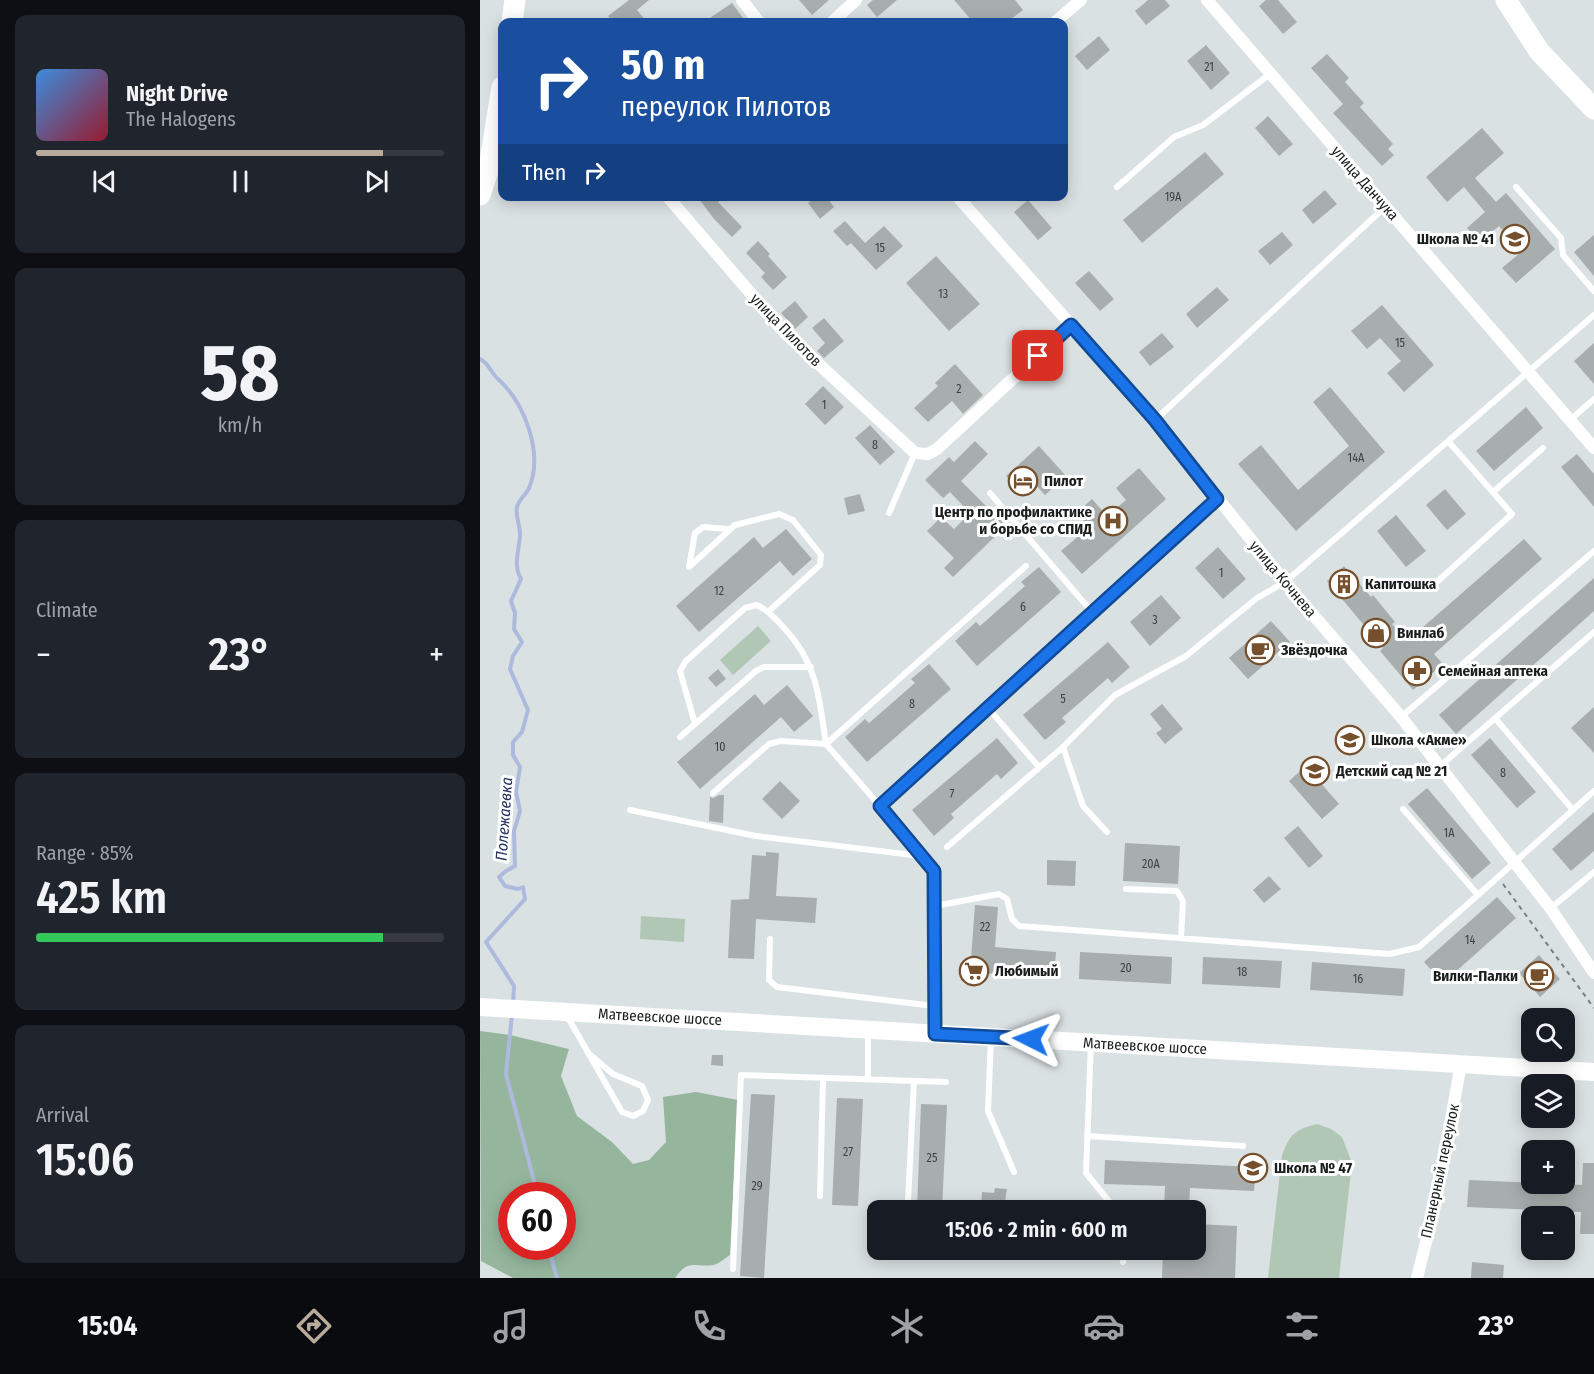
<!DOCTYPE html>
<meta charset="utf-8">
<style>
:root{--surface:#171b24;--page:#20242c;--text:#f1f3f6;--muted:#9ea1a6;--line:#363941;--accent:#baaa9b}
body{margin:0;font-family:"Fira Sans Condensed",sans-serif;background:var(--page);color:var(--text);height:100vh;display:flex;flex-direction:column;font-size:22px;white-space:nowrap}
*{box-sizing:border-box;margin:0}
p{font-size:20px;color:var(--muted)}
.icon{flex:none;width:33px;height:33px;fill:none;stroke:currentColor;stroke-width:2;stroke-linecap:round;stroke-linejoin:round}
.map{position:relative;flex:1;overflow:hidden}
.sheet{display:flex;flex-direction:column;gap:15px;padding:15px;background:#0d0f14;width:480px}
.sheet>*{flex:none}
.top-card{position:absolute;left:18px;top:18px;width:570px;height:183px;border-radius:12px;box-shadow:0 3px 15px #0003;background:#1a4fa0;color:#fff;overflow:hidden}
.tools{position:absolute;left:1041px;top:1008px;display:grid;gap:12px}
.tools a{display:grid;place-items:center;width:54px;height:54px;border-radius:12px;background:var(--surface);box-shadow:0 3px 15px #0003;font-size:30px}
.speed{position:absolute;left:18px;top:1182px;display:flex;gap:12px;font-size:30px;font-weight:700;text-align:center}
.speed>*{display:grid;place-content:center;width:78px;height:78px;border-radius:50%;background:var(--surface);box-shadow:0 3px 15px #0003;line-height:1}
.speed .limit{border:9px solid #d22;background:#fff;color:#111}
.pin{position:absolute;display:grid;place-items:center;width:51px;height:51px;color:#fff;margin:-26px;border-radius:12px;box-shadow:0 3px 9px #0006}
.me{position:absolute;width:66px;margin:-33px;rotate:273deg;stroke-linejoin:round;filter:drop-shadow(0 0 4px #0008)}
.turn{display:flex;align-items:center;gap:21px;height:126px;padding:0 24px;font-size:27px}
.turn .icon{width:78px;height:78px;stroke-width:2.5}
.turn b{display:block;font-size:42px;line-height:51px}
.then{display:flex;align-items:center;height:57px;padding:0 24px;background:#0003;gap:12px;font-size:22px}
.big{font-size:45px;font-weight:600;line-height:1.1}
.sheet .card{flex:1;display:flex;flex-direction:column;justify-content:center;gap:9px;min-width:0;padding:0 21px;border-radius:12px;background:var(--page)}
.sheet .dial{align-items:center;gap:0}
.dial b{font-size:78px;line-height:1}
.song{display:flex;align-items:center;gap:18px}
.cover{width:72px;height:72px;border-radius:9px;background:linear-gradient(135deg,hsl(210 70% 55%),hsl(350 70% 35%))}
.played{height:6px;border-radius:3px;background:linear-gradient(90deg,var(--accent) 85%,var(--line) 85%)}
.keys{display:flex;justify-content:space-around;direction:ltr}
.heat{display:flex;justify-content:space-between;align-items:center;font-size:33px;direction:ltr}
.charge{height:9px;border-radius:4px;background:linear-gradient(90deg,#34c759 85%,var(--line) 0)}
.trip{position:absolute;left:387px;top:1200px;width:339px;height:60px;border-radius:12px;background:var(--surface);box-shadow:0 3px 15px #0003;font-weight:600;line-height:60px;text-align:center}
.tabs{display:flex;height:96px;justify-content:space-around;align-items:center;background:#090b0e;color:var(--muted)}
.tabs .icon{width:42px;height:42px}
.tabs .on{color:var(--accent)}
.tabs b{font-size:27px;color:var(--text)}
main{display:flex;flex:1;min-height:0}
.map>svg:first-child{display:block}
.green{fill:#b0c7b5}
.forest{fill:#95b69d;fill-rule:evenodd}
.lines{fill:none;stroke-linecap:round;stroke-linejoin:round}
.stream{stroke:#aebadd;stroke-width:4}
.building{fill:#a8aead}
.path{stroke:#7a7f80;stroke-width:2;stroke-dasharray:4.5 4.5;stroke-linecap:butt}
.lane{stroke:#fff;stroke-width:6}
.street{stroke:#fff;stroke-width:12}
.primary{stroke:#fff;stroke-width:18}
.highway{stroke:#fff;stroke-width:21}
.route-casing{stroke:#114b97;stroke-width:15}
.route{stroke:#1a73e8;stroke-width:10}
.labels{text-anchor:middle;dominant-baseline:central;stroke-width:6;stroke-linejoin:round;paint-order:stroke}
.number-label{font-size:12px;fill:#3e4141}
.street-label{font-size:15px;fill:#1a1d1d;stroke:#fff}
.poi-label{font-size:15px;font-weight:bold;fill:#1a1d1d;stroke:#fff;text-anchor:start}
.water-label{font-size:16px;font-style:italic;fill:#273461;stroke:#fff}
</style>
<main>
<section class="sheet">
<div class="card">
<div class="song"><i class="cover"></i><div><b>Night Drive</b><p>The Halogens</p></div></div>
<div class="played"></div>
<div class="keys"><svg class="icon" aria-label="previous" viewBox="0 0 24 24"><path d="M18 5L8 12l10 7zM5 5v14"/></svg><svg class="icon" aria-label="pause" viewBox="0 0 24 24"><path d="M8 5v14M16 5v14"/></svg><svg class="icon" aria-label="next" viewBox="0 0 24 24"><path d="M6 5l10 7-10 7zM19 5v14"/></svg></div>
</div>
<div class="card dial"><b>58</b><p>km/h</p></div>
<div class="card"><p>Climate</p>
<div class="heat"><a>−</a><b class="big">23°</b><a>+</a></div>
</div>
<div class="card"><p>Range · 85%</p><b class="big">425 km</b><div class="charge"></div></div>
<div class="card"><p>Arrival</p><b class="big">15:06</b></div>
</section>
<div class="map">
<svg width="1114" height="1278" viewBox="0 0 1114 1278">
<rect width="100%" height="100%" fill="#dae1e2"/>
<path class="green" d="M278 626 291 641 253 675 240 660Z
M161 916 205 919 204 942 160 939Z
M837 1124 851 1129 862 1137 872 1163 859 1278H788L802 1155C810 1134 816 1129 837 1124Z"/>
<path class="forest" d="M0 1031 30 1035 89 1049 81 1076 97 1116 132 1142 153 1164 169 1160 186 1142 183 1097 216 1092 258 1100 250 1255C245 1258 239 1264 233 1265 214 1268 209 1258 195 1278H33L1 1261ZM32 1196H82V1246H32Z"/>
<g class="lines">
<path class="stream" d="M0 359C9 363 11 373 18 379 44 402 64 453 49 488 46 495 39 499 37 507 35 515 40 525 40 534 40 544 36 556 37 566 37 570 39 575 41 579L31 601 35 613 34 629 42 642 33 656 30 669 48 710 42 732 33 742V755L40 767 36 792 40 811 34 831 35 866 26 871 19 877 25 886 38 889 43 887 45 899 6 942 34 986 33 1004
M32 1015 26 1074 58 1196
M68 1246 77 1278"/>
</g>
<path class="building" d="M149 0H169L157 10 167 22H133L128 16Z
M319 0H349L332 15Z
M393 0H417L397 17 387 5Z
M474 0H535L543 10 527 22H493Z
M668 0H685L690 6 666 25 655 11Z
M786 0H798L817 22 803 34 779 6Z
M252 3 266 22H224Z
M619 36 630 50 607 70 595 56Z
M726 45 750 73 731 90 707 61Z
M847 54 869 78 865 82 884 103 880 107 913 144 908 149 914 155 902 166 853 113 863 104 831 68Z
M788 116 813 144 799 156 775 128Z
M1002 128 1024 153 995 178 1016 202 1026 193 1075 249 1036 283 1022 268 1041 252 1019 226 1000 242 987 228 1005 212 984 187 967 202 946 177Z
M725 152 744 174 662 243 643 220Z
M845 190 857 204 833 224 822 210Z
M217 196H245L238 202 262 227 252 237 234 219Z
M337 196H346L354 207 340 219 328 203Z
M548 200 572 228 558 240 534 212Z
M365 221 385 243 404 226 423 246 396 270 371 243 367 246 353 231Z
M802 232 813 245 790 265 778 251Z
M1114 235V276L1094 252Z
M278 241 290 254 288 256 307 277 293 290 281 277 285 273 266 253Z
M456 256 500 304 469 331 426 283Z
M609 271 634 299 620 311 595 283Z
M737 287 749 300 717 328 706 314Z
M315 301 328 317 315 329 301 313Z
M902 305 954 365 924 392 907 373 921 361 900 338 887 349 871 331Z
M344 318 364 341 344 358 337 351 345 343 332 328Z
M682 333 694 347 670 366 659 352Z
M1114 343V384L1094 361Z
M475 364 503 395 483 414 472 401 448 422 434 408 458 386 455 383Z
M343 386 364 407 345 425 325 404Z
M850 387 905 452 816 531 758 464 781 445 818 490 869 446 833 402Z
M1046 407 1063 428 1014 471 996 451Z
M390 425 415 452 400 465 375 438Z
M495 441 508 454 481 481 526 526 473 577 464 568 474 558 447 531 461 517 474 529 490 513 470 492 463 498 445 480 469 457 474 462Z
M559 446 586 476 565 495 556 485 544 496 526 476Z
M1097 454 1114 474V507L1081 467Z
M659 468 686 499 602 574 581 551 609 527 597 513 612 499 627 516 646 500 636 488Z
M965 489 986 514 967 530 946 505Z
M380 494 385 511 368 515 364 498Z
M916 515 946 551 926 567 897 531Z
M306 529 332 559 313 576 300 561 219 632 196 606 274 537 283 548Z
M1044 539 1062 559 954 654 963 664 933 690 900 651 903 648 847 581 864 566 891 597 893 595 915 622 912 624 927 641Z
M738 547 766 579 743 599 715 568Z
M559 567 581 592 497 666 475 641 496 622 500 626 545 586 541 582Z
M1114 578V611L976 734 959 715Z
M681 595 701 618 670 646 650 622Z
M791 621 810 642 768 679 749 658Z
M628 642 650 667 632 683 628 678 582 718 586 722 565 740 543 715Z
M449 664 471 689 387 762 365 737 385 719 389 723 435 683 431 679Z
M238 669 246 679 236 687 228 678Z
M307 685 333 716 314 732 301 717 220 789 197 762 275 694 284 705Z
M682 704 703 729 685 744 676 733 682 729 670 714Z
M1114 707V753L1091 728Z
M517 738 538 763 521 779 517 774 471 814 474 818 454 836 432 810Z
M1010 738 1056 792 1037 808 991 755Z
M826 766 859 804 842 819 809 781Z
M300 781 320 801 302 819 282 799Z
M947 788 1011 863 992 879 928 804Z
M239 795H244L243 823 229 821 230 797 233 798Z
M1114 812V851L1091 871 1072 849Z
M818 826 843 856 829 868 804 838Z
M645 843 700 846 698 884 643 881Z
M286 852 299 853 296 896 337 898 335 923 276 919 274 959 248 958 251 900 269 899 272 855 286 856Z
M567 860 596 861 595 886 567 885Z
M789 876 801 889 784 903 773 890Z
M1017 897 1036 918 963 983 944 962Z
M495 905 518 907 515 947 576 952 574 979 490 972Z
M600 952 692 957 691 984 599 979Z
M1059 955 1080 979 1060 997 1039 973Z
M723 957 802 961 800 988 722 984Z
M832 962 925 969 923 996 830 990Z
M232 1055H243V1066L231 1065Z
M271 1094 295 1095 284 1278 260 1276Z
M357 1098 383 1099 378 1206 352 1205Z
M441 1104 467 1105 462 1210H437Z
M625 1160 776 1167 774 1191 710 1188 709 1210H684L685 1186 624 1184Z
M1103 1163H1114V1234H1100L1101 1212 987 1207 989 1180 1102 1185Z
M515 1188 527 1189 525 1201 549 1204 548 1210H501L502 1192 514 1193Z
M716 1224 757 1226 755 1278H682L683 1250H716Z
M992 1262 1024 1265 1023 1278H991Z"/>
<g class="lines">
<path class="path" d="M1023 884 1114 1008"/>
<path class="lane" d="M637 187 694 137 723 125 790 74
M1036 187 1081 238 1083 255 1114 291
M675 420 905 207
M1090 420 1114 399
M1013 492 1063 448
M510 493 612 612
M409 513 435 453
M248 529 223 527 215 533 209 567 255 525 299 514 313 520 341 555 340 565 289 611
M949 589 1032 514 968 441
M507 707 559 767
M921 717 1114 551
M1015 718 1093 810
M215 724 200 671 206 661 265 608 277 605C289 611 296 619 305 629 338 665 339 698 346 744L301 741 289 744 233 793
M200 737 276 671 284 667H331
M583 747 603 806 627 832
M959 767 1114 632
M400 806 346 744 546 566
M923 809 998 895 1114 791
M150 810 276 836 441 856
M467 847 583 747 635 695 706 656 777 598 805 582 1114 315
M646 889 697 891 703 901 701 938
M455 906 519 894 527 899 532 919 539 926 910 954 939 947 998 895
M1071 908 1114 872
M290 939 289 980 297 987 454 1006
M86 1014 142 1112 153 1116 163 1111 168 1100 162 1086 133 1074 108 1053
M388 1033V1080
M511 1038 508 1111 534 1172
M611 1043 606 1173 636 1210
M607 1136 763 1146
M340 1196 343 1078
M428 1202 434 1081
M641 1250 643 1262
M253 1269 261 1075 466 1082"/>
<path class="street" d="M262 0 279 22
M727 0 1114 448
M352 22 376 0
M575 22 601 0
M187 196 304 332 435 453 448 454 457 449 591 325
M477 196 675 420 805 582 921 717 1071 909 1114 973
M455 1034V871L400 806 737 499
M937 1278 955 1206 981 1064"/>
<path class="primary" d="M0 1007 1114 1072"/>
<path class="highway" d="M1026 0 1059 51 1114 109
M32 22 35 0
M0 195 9 168 22 87"/>
</g>
<g class="lines">
<g class="route-casing">
<path id="route" d="M551 1039 455 1034 454 871 400 806 737 499 675 420 591 325 558 356"/>
</g>
<use href="#route" class="route"/>
</g>
<defs>
<g id="school-ring" transform="scale(1.5)"><circle r="9.5" fill="#fff" stroke="#76502c" stroke-width="1.5"/><path d="M0-5L7-2L0 1L-7-2ZM-4 1L0 2.5L4 1V4Q0 6-4 4Z" fill="#76502c"/></g>
<g id="hotel-ring" transform="scale(1.5)"><circle r="9.5" fill="#fff" stroke="#76502c" stroke-width="1.5"/><path d="M-6-4.5h1.5V1H6V5H4.5V3h-9V5H-6ZM-4 0a1.8 1.8 0 1 1 3.6 0ZM.5 0V-2.5h3Q6-2.5 6 0Z" fill="#76502c"/></g>
<g id="hospital-ring" transform="scale(1.5)"><circle r="9.5" fill="#fff" stroke="#76502c" stroke-width="1.5"/><path d="M-5-5h3v3.5h4V-5h3V5h-3V1.5h-4V5h-3Z" fill="#76502c"/></g>
<g id="building-ring" transform="scale(1.5)"><circle r="9.5" fill="#fff" stroke="#76502c" stroke-width="1.5"/><path d="M-4-6H4V6H1V3H-1V6H-4ZM-2.5-4.3h1.7v1.8h-1.7ZM.8-4.3h1.7v1.8H.8ZM-2.5-1h1.7V.8h-1.7ZM.8-1h1.7V.8H.8Z" fill="#76502c"/></g>
<g id="shop-ring" transform="scale(1.5)"><circle r="9.5" fill="#fff" stroke="#76502c" stroke-width="1.5"/><path d="M-5-2.5h2.3a2.7 3.5 0 0 1 5.4 0H5L5.5 6h-11ZM-1.5-2.5h3a1.5 2.3 0 0 0-3 0Z" fill="#76502c"/></g>
<g id="cafe-ring" transform="scale(1.5)"><circle r="9.5" fill="#fff" stroke="#76502c" stroke-width="1.5"/><path d="M-5.5-4.5H6V0H3Q3 3.5 0 3.5H-2.5Q-5.5 3.5-5.5 0ZM3-3.2v2h1.7v-2ZM-6 4.5H4V6H-6Z" fill="#76502c"/></g>
<g id="pharmacy-ring" transform="scale(1.5)"><circle r="9.5" fill="#fff" stroke="#76502c" stroke-width="1.5"/><path d="M-2-6h4v4h4v4h-4v4h-4v-4h-4v-4h4Z" fill="#76502c"/></g>
<g id="supermarket-ring" transform="scale(1.5)"><circle r="9.5" fill="#fff" stroke="#76502c" stroke-width="1.5"/><path d="M-6-5.5h2.5l.6 2H6L4.5 2H-2.5L-4.4-4H-6ZM-1.5 3.2a1.3 1.3 0 1 0 .1 0ZM3 3.2a1.3 1.3 0 1 0 .1 0Z" fill="#76502c"/></g>
</defs>
<g fill-rule="evenodd">
<use href="#school-ring" x="1035" y="239"/>
<use href="#hotel-ring" x="543" y="481"/>
<use href="#hospital-ring" x="633" y="521"/>
<use href="#building-ring" x="864" y="584"/>
<use href="#shop-ring" x="896" y="633"/>
<use href="#cafe-ring" x="780" y="650"/>
<use href="#pharmacy-ring" x="937" y="671"/>
<use href="#school-ring" x="870" y="740"/>
<use href="#school-ring" x="835" y="771"/>
<use href="#supermarket-ring" x="494" y="971"/>
<use href="#cafe-ring" x="1059" y="976"/>
<use href="#school-ring" x="773" y="1168"/>
</g>
<g class="labels">
<g class="number-label">
<text x="729" y="67">21</text>
<text x="693" y="197">19А</text>
<text x="400" y="248">15</text>
<text x="463" y="294">13</text>
<text x="920" y="343">15</text>
<text x="479" y="389">2</text>
<text x="344" y="405">1</text>
<text x="395" y="445">8</text>
<text x="876" y="458">14А</text>
<text x="741" y="573">1</text>
<text x="239" y="591">12</text>
<text x="543" y="607">6</text>
<text x="675" y="620">3</text>
<text x="583" y="699">5</text>
<text x="432" y="704">8</text>
<text x="240" y="747">10</text>
<text x="1023" y="773">8</text>
<text x="472" y="794">7</text>
<text x="969" y="833">1А</text>
<text x="671" y="864">20А</text>
<text x="505" y="927">22</text>
<text x="990" y="940">14</text>
<text x="646" y="968">20</text>
<text x="762" y="972">18</text>
<text x="878" y="979">16</text>
<text x="368" y="1152">27</text>
<text x="452" y="1158">25</text>
<text x="277" y="1186">29</text>
</g>
<g class="street-label">
<text transform="translate(885 183) rotate(49)">улица Данчука</text>
<text transform="translate(306 330) rotate(46)">улица Пилотов</text>
<text transform="translate(803 579) rotate(50)">улица Кочнева</text>
<text transform="translate(180 1017) rotate(3)">Матвеевское шоссе</text>
<text transform="translate(665 1046) rotate(3)">Матвеевское шоссе</text>
<text transform="translate(960 1171) rotate(-78)">Планерный переулок</text>
</g>
<g class="poi-label">
<text x="1014" y="239" text-anchor="end">Школа № 41</text>
<text x="564" y="481">Пилот</text>
<text x="612" y="512" text-anchor="end">Центр по профилактике<tspan x="612" dy="17">и борьбе со СПИД</tspan></text>
<text x="885" y="584">Капитошка</text>
<text x="917" y="633">Винлаб</text>
<text x="801" y="650">Звёздочка</text>
<text x="958" y="671">Семейная аптека</text>
<text x="891" y="740">Школа «Акме»</text>
<text x="856" y="771">Детский сад № 21</text>
<text x="515" y="971">Любимый</text>
<text x="1038" y="976" text-anchor="end">Вилки-Палки</text>
<text x="794" y="1168">Школа № 47</text>
</g>
<g class="water-label">
<text transform="translate(24 819) rotate(-86)">Полежаевка</text>
</g>
</g>
</svg>
<div class="tools">
<a><svg class="icon" aria-label="search" viewBox="0 0 24 24"><circle cx="10" cy="10" r="6"/><path d="M15 15l6 6"/></svg></a>
<a><svg class="icon" aria-label="layers" viewBox="0 0 24 24"><path d="M12 4l9 5-9 5-9-5zM3 14l9 5 9-5"/></svg></a>
<a>+</a>
<a>−</a>
</div>
<div class="speed"><div class="limit">60</div></div>
<div class="pin" style="left:558px;top:356px;background:#d93025"><svg class="icon" aria-label="arrive" viewBox="0 0 24 24"><path d="M6 21V4h12l-3 4 3 4H6"/></svg></div>
<svg class="me" style="left:551px;top:1039px" viewBox="-20 -20 40 40"><path d="M0-17L14 15 0 8-14 15z" fill="#1a73e8" stroke="#fff" stroke-width="4"/></svg>
<div class="trip">15:06 · 2 min · 600 m</div>
<div class="top-card">
<div class="turn"><svg class="icon" aria-label="right" viewBox="0 0 24 24"><path d="M7 20v-9h11M14 6l5 5-5 5"/></svg><div><b>50 m</b>переулок Пилотов</div></div>
<div class="then">Then<svg class="icon" aria-label="right" viewBox="0 0 24 24"><path d="M7 20v-9h11M14 6l5 5-5 5"/></svg></div>
</div>
</div>
</main>
<nav class="tabs">
<b>15:04</b>
<svg class="icon on" aria-label="directions" viewBox="0 0 24 24"><path d="M12 3l9 9-9 9-9-9zM9 14v-3h6M13 9l2 2-2 2"/></svg>
<svg class="icon" aria-label="music" viewBox="0 0 24 24"><path d="M9 18V5l10-2v13"/><circle cx="6" cy="18" r="3"/><circle cx="16" cy="16" r="3"/></svg>
<svg class="icon" aria-label="phone" viewBox="0 0 24 24"><path d="M5 4h4l2 5-3 2q2 4 5 5l2-3 5 2v4C11 20 4 13 5 4z"/></svg>
<svg class="icon" aria-label="climate" viewBox="0 0 24 24"><path d="M12 3v18M4 7l16 10M4 17L20 7"/></svg>
<svg class="icon" aria-label="car" viewBox="0 0 24 24"><path d="M5 17H2v-5l4-1 3-4h7l3 4 3 1v5h-3M9 17h6M6 11h13"/><circle cx="7" cy="17" r="2"/><circle cx="17" cy="17" r="2"/></svg>
<svg class="icon" aria-label="filters" viewBox="0 0 24 24"><path d="M4 7h16M4 17h16"/><circle cx="9" cy="7" r="2"/><circle cx="15" cy="17" r="2"/></svg>
<b>23°</b>
</nav>
